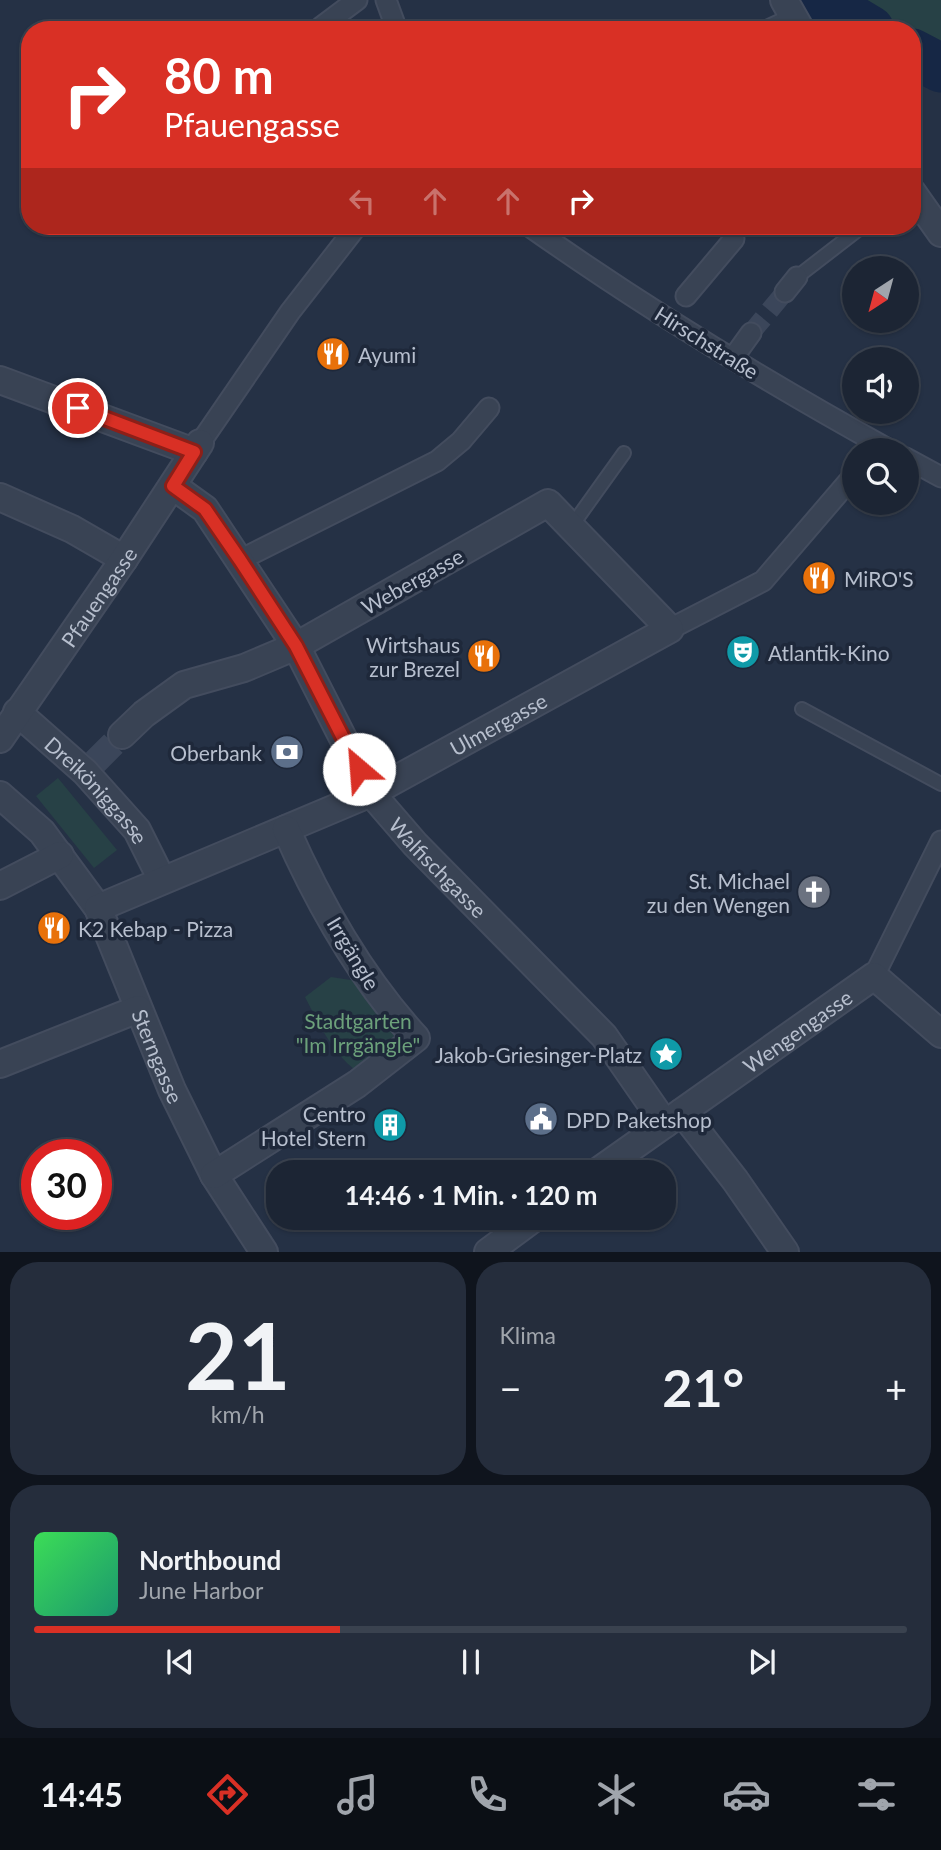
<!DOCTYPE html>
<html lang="de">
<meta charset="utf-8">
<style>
:root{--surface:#1c2534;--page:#252d3c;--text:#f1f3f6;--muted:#a0a5ac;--line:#3a424f;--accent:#d93025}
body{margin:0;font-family:Lato,sans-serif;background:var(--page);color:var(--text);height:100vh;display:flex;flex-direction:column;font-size:26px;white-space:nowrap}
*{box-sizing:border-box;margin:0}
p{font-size:23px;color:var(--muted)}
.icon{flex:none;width:38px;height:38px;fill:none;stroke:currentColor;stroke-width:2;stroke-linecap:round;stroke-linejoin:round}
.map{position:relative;height:1252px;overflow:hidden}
.details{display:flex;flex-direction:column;gap:10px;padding:10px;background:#0f141d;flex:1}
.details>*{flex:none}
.top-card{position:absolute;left:21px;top:21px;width:900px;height:214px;border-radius:28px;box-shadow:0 2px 5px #0004,0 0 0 2px var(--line);background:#d93025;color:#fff;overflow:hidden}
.needle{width:46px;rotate:216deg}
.buttons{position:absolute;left:842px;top:256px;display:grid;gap:14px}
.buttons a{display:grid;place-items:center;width:77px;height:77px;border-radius:50%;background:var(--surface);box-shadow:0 2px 5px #0004,0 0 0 2px var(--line);font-size:35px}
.speed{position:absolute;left:21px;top:1139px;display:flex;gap:14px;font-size:35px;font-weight:700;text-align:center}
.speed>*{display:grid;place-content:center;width:91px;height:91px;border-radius:50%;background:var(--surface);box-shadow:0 2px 5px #0004,0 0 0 2px var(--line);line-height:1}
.speed .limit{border:10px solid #d22;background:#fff;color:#111}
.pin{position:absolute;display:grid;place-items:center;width:60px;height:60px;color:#fff;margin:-30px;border:4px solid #fff;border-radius:50%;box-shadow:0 2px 7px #0007}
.me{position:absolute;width:77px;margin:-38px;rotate:333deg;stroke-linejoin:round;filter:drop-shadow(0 0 5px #0008)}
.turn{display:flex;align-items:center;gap:24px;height:147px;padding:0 28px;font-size:32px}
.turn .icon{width:91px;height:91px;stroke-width:2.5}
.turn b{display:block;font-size:49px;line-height:60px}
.lanes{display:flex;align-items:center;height:66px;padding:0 28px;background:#0003;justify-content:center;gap:35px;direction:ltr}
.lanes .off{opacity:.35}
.big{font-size:52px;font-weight:700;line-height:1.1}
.details .card{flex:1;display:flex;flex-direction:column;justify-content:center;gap:10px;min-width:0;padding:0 24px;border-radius:28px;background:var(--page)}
.details .dial{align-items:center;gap:0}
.dial b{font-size:91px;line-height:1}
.song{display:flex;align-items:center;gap:21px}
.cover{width:84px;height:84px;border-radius:10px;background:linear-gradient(135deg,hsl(130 70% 55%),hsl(160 70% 35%))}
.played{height:7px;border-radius:4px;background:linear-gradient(90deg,var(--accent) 35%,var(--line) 35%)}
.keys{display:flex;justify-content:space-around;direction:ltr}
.heat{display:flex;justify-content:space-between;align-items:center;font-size:38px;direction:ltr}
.details .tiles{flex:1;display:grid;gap:10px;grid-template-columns:1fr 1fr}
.card:last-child{grid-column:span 2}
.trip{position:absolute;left:266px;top:1160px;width:410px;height:70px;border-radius:28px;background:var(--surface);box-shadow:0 2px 5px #0004,0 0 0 2px var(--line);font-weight:700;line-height:70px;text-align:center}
.tabs{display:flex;height:112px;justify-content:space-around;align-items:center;background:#0b0f15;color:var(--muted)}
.tabs .icon{width:49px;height:49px}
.tabs .current{color:var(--accent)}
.tabs b{font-size:32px;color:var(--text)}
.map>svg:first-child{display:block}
.green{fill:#274146}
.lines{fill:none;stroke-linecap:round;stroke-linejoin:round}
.river{stroke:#162745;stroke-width:49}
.pedestrian-tunnel{stroke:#3b465a;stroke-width:19;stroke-dasharray:19 10;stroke-linecap:butt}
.minor-tunnel{stroke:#3b465a;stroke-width:26;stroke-dasharray:26 13;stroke-linecap:butt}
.service-casing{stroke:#434c5e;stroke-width:16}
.pedestrian-casing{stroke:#434c5e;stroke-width:23}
.minor-casing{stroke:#434c5e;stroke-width:30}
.service{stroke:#394354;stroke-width:12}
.pedestrian{stroke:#394354;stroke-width:19}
.minor{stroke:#394354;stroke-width:26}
.route-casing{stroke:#8d1f18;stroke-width:18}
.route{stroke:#d93025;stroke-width:12}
.labels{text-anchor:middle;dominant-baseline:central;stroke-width:7;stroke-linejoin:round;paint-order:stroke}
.street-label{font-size:21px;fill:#b7bfce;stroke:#1e283a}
.poi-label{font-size:21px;fill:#b7bfce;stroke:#1e283a;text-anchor:start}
.park-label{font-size:21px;fill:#6ca17b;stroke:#1e283a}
</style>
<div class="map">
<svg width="941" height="1252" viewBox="0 0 941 1252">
<rect width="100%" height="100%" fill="#253145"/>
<path class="green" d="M833 0H941V56L912 41V30H890Z
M58 778 117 850 94 868 36 796Z
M331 977 357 981 370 1004 395 1035 381 1052 366 1058 354 1069C331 1051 318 1022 305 997Z"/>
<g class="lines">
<path class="river" d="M825 0 830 6 870 30
M912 53 941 68"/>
<path class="pedestrian-tunnel" d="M751 333 785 292"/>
<path class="minor-tunnel" d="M95 762 122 735"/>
<g class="service-casing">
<path id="service" d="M762 29 792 15
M797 277 863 226
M571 527 624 453
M802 709 941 784"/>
</g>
<g class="pedestrian-casing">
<path id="pedestrian" d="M386 0 397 30
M321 27 357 0
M529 226C645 308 767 382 890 450
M785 292 797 277
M686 296 734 239
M733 358 751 333
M194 452 290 312 357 226
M906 458 941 477
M240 560 437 461 461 441 489 408
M670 629 763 581 854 475
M874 976 941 841"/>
</g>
<g class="minor-casing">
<g id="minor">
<path d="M784 0 801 30"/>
<path d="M912 192 941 233"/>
<path d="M0 380 194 452"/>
<path id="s1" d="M173 486 205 509 296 646 371 793 415 844 604 1036 665 1124"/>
<path d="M0 497 72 529 124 559"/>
<path id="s2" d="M17 712 85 772 137 830 162 880"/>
<path id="s3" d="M0 739 124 559 200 443"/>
<path id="s4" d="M0 795 42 832 98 908 172 1090 214 1175 264 1252"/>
<path d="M0 886 60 855"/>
<path id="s5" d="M98 908 371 793 670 629 548 503 296 646 244 668 184 685 144 714 122 735"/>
<path d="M0 1064 138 1009"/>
<path d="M682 1112 735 1180 785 1252"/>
<path id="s6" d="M597 1172 874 976 941 1034"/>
<path d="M214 1175 357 1084 416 1038C361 978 319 904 286 829"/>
<path d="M488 1252 534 1218"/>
</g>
</g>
<use href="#service" class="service"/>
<use href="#pedestrian" class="pedestrian"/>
<use href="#minor" class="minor"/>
</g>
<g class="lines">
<g class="route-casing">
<path id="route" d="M78 408 194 452 173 486 205 509 240 560 296 646 359 769"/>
</g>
<use href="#route" class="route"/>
</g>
<defs>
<g id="restaurant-disc" transform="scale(1.75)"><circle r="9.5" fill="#e8710a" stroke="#1e283a"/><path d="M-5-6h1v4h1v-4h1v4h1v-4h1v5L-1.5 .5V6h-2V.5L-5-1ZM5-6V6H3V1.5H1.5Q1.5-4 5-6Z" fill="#fff"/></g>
<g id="theatre-disc" transform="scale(1.75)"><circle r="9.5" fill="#0f9aa8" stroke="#1e283a"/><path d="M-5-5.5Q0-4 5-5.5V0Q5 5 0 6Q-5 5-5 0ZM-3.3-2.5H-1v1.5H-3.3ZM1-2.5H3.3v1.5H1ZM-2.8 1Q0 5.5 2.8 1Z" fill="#fff"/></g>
<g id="bank-disc" transform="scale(1.75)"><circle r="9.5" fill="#5c6f8a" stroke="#1e283a"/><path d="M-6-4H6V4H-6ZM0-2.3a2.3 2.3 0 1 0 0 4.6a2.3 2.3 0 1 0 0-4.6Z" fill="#fff"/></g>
<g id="church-disc" transform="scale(1.75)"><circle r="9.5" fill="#6b7280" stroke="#1e283a"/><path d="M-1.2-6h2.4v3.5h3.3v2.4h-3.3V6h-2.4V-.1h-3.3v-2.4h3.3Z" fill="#fff"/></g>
<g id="sight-disc" transform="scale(1.75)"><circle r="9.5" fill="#0f9aa8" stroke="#1e283a"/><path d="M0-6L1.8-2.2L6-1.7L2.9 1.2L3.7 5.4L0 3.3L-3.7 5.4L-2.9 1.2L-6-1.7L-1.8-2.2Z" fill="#fff"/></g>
<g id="civic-disc" transform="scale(1.75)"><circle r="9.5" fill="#5c6f8a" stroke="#1e283a"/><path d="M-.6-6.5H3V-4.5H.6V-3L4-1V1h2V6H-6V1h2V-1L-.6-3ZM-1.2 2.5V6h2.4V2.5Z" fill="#fff"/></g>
<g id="building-disc" transform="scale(1.75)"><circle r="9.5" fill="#0f9aa8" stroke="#1e283a"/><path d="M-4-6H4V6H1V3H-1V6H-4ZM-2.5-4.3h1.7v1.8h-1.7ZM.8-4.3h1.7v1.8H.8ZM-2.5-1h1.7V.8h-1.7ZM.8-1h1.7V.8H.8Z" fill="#fff"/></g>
</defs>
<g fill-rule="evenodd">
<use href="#restaurant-disc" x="333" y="354"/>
<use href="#restaurant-disc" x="819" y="578"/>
<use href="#theatre-disc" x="743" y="652"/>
<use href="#restaurant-disc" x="484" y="656"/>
<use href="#bank-disc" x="287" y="752"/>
<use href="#church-disc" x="814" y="892"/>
<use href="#restaurant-disc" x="54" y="928"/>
<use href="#sight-disc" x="666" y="1054"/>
<use href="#civic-disc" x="541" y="1119"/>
<use href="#building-disc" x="390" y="1125"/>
</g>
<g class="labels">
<g class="street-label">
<text transform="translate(707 342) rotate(32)">Hirschstraße</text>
<text transform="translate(412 581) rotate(-29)">Webergasse</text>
<text stroke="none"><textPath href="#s3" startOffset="173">Pfauengasse</textPath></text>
<text stroke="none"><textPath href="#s5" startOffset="441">Ulmergasse</textPath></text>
<text stroke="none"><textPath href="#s2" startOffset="112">Dreiköniggasse</textPath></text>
<text stroke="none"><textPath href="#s1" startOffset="469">Walfischgasse</textPath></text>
<text transform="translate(354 953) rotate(59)">Irrgängle</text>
<text stroke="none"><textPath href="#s6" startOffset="245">Wengengasse</textPath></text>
<text stroke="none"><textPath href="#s4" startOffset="310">Sterngasse</textPath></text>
</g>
<g class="poi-label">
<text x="358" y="354">Ayumi</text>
<text x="844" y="578">MiRO'S</text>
<text x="460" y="644" text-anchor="end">Wirtshaus<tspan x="460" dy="24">zur Brezel</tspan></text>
<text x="768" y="652">Atlantik-Kino</text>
<text x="262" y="752" text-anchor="end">Oberbank</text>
<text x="790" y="880" text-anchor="end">St. Michael<tspan x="790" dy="24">zu den Wengen</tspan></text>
<text x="78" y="928">K2 Kebap - Pizza</text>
<text x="642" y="1054" text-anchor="end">Jakob-Griesinger-Platz</text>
<text x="366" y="1113" text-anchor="end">Centro<tspan x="366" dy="24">Hotel Stern</tspan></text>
<text x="566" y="1119">DPD Paketshop</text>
</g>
<g class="park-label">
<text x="358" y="1020">Stadtgarten<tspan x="358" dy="24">"Im Irrgängle"</tspan></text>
</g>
</g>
</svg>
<div class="buttons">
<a><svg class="needle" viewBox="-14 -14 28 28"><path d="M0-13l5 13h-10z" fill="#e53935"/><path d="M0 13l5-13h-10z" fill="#a0a5ac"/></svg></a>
<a><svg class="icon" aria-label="sound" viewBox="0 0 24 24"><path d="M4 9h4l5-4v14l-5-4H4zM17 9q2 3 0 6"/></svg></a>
<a><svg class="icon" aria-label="search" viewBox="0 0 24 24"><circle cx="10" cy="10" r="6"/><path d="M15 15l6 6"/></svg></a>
</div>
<div class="speed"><div class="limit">30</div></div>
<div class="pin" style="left:78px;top:408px;background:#d93025"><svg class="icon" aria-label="arrive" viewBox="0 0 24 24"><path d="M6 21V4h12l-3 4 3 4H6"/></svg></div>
<svg class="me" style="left:359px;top:769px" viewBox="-20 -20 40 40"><circle r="19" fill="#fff"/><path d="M0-13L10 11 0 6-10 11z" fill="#d93025"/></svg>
<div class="trip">14:46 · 1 Min. · 120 m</div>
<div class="top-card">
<div class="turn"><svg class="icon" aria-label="right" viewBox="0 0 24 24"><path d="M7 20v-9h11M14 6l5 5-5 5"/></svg><div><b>80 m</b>Pfauengasse</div></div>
<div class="lanes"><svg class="icon off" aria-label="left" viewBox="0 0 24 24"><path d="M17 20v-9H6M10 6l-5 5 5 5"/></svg><svg class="icon off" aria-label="ahead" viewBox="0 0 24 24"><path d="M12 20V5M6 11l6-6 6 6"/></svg><svg class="icon off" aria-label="ahead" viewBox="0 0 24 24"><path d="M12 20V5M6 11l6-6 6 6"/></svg><svg class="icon" aria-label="right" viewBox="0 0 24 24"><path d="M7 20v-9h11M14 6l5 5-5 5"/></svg></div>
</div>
</div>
<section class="details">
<div class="tiles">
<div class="card dial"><b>21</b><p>km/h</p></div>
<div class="card"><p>Klima</p>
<div class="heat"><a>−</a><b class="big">21°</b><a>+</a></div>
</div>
<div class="card">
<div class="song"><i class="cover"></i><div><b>Northbound</b><p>June Harbor</p></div></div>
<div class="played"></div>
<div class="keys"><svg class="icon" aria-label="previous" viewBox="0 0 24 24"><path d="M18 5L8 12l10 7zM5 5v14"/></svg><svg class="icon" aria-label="pause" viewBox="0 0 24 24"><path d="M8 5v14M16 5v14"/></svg><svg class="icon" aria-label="next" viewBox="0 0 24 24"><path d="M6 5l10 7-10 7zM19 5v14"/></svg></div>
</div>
</div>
</section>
<nav class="tabs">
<b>14:45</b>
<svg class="icon current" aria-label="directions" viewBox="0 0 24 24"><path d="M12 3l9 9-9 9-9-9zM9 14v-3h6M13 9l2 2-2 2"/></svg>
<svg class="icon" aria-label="music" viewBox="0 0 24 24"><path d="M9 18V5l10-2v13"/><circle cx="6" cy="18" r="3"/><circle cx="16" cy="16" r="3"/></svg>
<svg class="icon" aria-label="phone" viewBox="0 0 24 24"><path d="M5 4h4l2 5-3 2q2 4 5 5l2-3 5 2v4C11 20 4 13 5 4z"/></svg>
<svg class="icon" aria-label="climate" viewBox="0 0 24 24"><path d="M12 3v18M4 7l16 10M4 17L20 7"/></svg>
<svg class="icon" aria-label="car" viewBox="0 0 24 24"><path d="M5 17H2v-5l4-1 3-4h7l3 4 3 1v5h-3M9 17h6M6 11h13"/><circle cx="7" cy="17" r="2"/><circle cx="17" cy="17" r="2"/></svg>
<svg class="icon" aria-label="filters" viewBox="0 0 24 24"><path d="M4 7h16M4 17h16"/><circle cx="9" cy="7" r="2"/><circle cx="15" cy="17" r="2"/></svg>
</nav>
